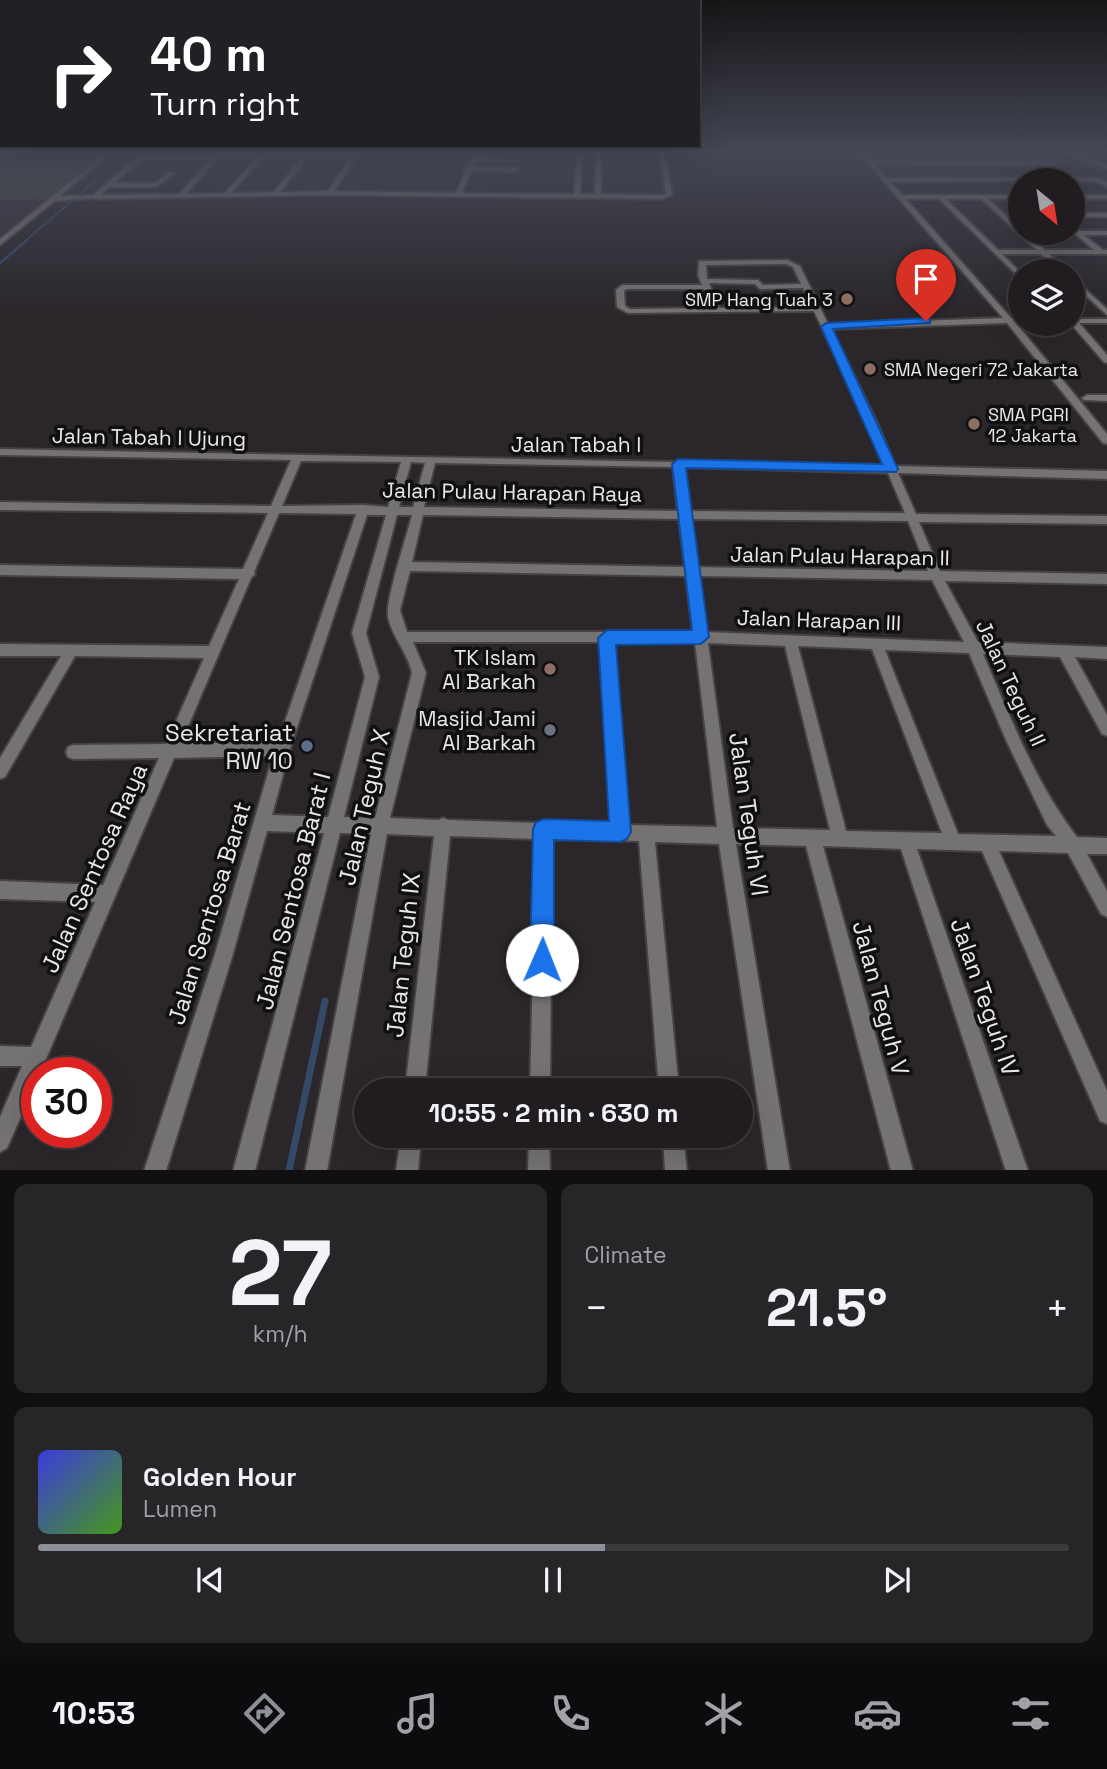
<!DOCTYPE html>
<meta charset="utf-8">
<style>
:root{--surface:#201c20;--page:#282529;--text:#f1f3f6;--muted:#a2a1a5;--line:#3d3a3e;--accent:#8c9099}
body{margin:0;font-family:"Space Grotesk",sans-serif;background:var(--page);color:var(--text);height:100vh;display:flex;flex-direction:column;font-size:26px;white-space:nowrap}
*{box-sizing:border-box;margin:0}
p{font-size:23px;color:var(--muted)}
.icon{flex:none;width:38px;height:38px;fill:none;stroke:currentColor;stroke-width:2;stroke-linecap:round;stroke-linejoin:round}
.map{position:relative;height:1170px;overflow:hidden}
.side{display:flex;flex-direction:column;gap:14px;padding:14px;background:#120f12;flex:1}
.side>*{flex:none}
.guide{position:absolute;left:0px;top:0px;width:700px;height:147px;box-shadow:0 7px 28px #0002,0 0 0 2px var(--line);background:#202124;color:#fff;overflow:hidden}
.needle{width:46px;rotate:150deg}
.tools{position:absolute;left:1008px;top:168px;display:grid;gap:14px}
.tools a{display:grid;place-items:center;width:77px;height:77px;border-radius:50%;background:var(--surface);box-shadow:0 7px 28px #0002,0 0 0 2px var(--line);font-size:35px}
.speed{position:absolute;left:21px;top:1057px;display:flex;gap:14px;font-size:35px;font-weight:700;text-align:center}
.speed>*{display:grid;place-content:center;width:91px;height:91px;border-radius:50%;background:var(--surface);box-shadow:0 7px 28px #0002,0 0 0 2px var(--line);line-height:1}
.speed .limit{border:10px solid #d22;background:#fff;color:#111}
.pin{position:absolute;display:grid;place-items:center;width:60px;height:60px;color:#fff;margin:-72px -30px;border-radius:50% 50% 50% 0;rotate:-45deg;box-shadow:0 0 7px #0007}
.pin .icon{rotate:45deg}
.me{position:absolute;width:77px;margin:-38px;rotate:1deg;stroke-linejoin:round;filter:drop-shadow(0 0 5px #0008)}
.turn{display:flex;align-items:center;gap:24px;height:147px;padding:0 35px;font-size:32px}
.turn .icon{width:91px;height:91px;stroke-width:2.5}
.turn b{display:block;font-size:49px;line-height:60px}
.big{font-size:52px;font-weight:700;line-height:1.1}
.side .card{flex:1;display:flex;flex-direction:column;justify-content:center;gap:10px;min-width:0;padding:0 24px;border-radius:14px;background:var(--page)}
.side .dial{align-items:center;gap:0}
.dial b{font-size:91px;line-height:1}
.song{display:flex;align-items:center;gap:21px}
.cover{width:84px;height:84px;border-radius:10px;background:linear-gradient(135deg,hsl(240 70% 55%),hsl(100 70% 35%))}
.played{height:7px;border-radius:4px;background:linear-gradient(90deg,var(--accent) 55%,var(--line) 55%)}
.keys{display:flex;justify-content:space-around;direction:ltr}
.heat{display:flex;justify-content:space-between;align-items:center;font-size:38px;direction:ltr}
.side .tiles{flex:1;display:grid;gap:14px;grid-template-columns:1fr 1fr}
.card:last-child{grid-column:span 2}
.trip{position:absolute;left:354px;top:1078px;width:399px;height:70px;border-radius:35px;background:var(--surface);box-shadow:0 7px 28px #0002,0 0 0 2px var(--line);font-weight:700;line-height:70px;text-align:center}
.dock{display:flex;height:112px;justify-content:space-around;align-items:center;background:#0d0b0d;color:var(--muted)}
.dock .icon{width:49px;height:49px}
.dock .active{color:var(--accent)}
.dock b{font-size:32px;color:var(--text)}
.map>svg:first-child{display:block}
.built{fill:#352d35}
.green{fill:#3d4a38}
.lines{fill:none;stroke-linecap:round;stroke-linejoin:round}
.stream-far2{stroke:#334965;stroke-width:2}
.stream-far1{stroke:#334965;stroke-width:2.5}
.stream{stroke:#334965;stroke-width:7}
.minor-casing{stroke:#454145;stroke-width:4}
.tertiary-casing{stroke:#454145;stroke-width:4}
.minor{fill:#757272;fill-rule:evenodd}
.tertiary{fill:#757272;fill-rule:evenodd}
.route{fill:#1a73e8;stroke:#114b97;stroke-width:2}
.education-dot{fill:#8d6e63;stroke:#111011;stroke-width:2.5}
.worship-dot{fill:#6b7280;stroke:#111011;stroke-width:2.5}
.service-dot{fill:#5c6f8a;stroke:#111011;stroke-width:2.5}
.labels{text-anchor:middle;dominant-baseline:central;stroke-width:7;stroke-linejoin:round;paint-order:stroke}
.far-poi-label{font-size:18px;fill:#eae7ea;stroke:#111011;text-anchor:start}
.street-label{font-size:21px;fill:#eae7ea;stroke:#111011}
.poi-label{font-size:21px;fill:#eae7ea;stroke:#111011;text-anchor:end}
.near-poi-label{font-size:24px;fill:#eae7ea;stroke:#111011;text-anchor:end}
.near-street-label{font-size:24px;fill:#eae7ea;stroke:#111011}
</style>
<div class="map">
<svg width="1107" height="1171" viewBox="0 0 1107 1171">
<rect width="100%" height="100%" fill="#2a262a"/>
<path class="built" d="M51 199 0 241V200Z"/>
<path class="green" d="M18 152H109L51 199 0 200V164Z"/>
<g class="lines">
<path class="stream-far2" d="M25 241 129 152"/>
<path class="stream-far1" d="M0 263 27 240"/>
<path class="stream" d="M289 1171 325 1001"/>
<g class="minor-casing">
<path id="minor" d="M354 152H360L334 191 456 193 473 152H479L476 157 521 160 518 162 475 161 472 167 515 168 518 170 515 172 471 171 462 193 574 194 577 152H583L580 194H595L596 152H602L601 194 662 195 666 194 659 152H665L672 195 663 199 330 195 95 199 92 197 95 195 179 194 211 159H138L140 156ZM302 157 274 192 231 193 262 158ZM308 157H351L328 191 280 192ZM256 158 225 193 186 194 217 159Z
M858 152H864L871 160 1055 161 1058 163 1055 165 874 164 887 178H1099L1107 182V187L1098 182 1073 180 890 182 902 195H1020V199H988L1020 228V233H1026L1045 250H1094L1073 232V227L1080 231H1107V235H1084L1103 250H1107V254H1049L1067 271H1060L1041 254H1002L1020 272V278L939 199H906L1011 318H1016L1017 320 1015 322 1107 434V444L1103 443 1007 323 831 329 879 427 895 466 1107 471V479L898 473 916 514 1107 516V524L919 522 940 571 1107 574V584L945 581 978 642 1107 647V659L1075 657 1107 715V736L1102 734 1060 657 983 654C1010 716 1035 783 1077 837L1107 838V854H1087L1107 891V917L1101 914 1068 853 999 851 1107 1091V1124L1100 1121 982 851 917 849 1028 1171H1006L901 849 823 846 913 1171H891L806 846 736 844 790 1171H768L719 844 655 842 679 1090H659L639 841 552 839 550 1090H530L536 839 450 836 425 1090H405L434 836 387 834 327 1171H305L371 834 340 833 255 1171H233L324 833 267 831 232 957 166 1171H144L214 957 273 756 174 758 40 1073H37V1080L7 1148 0 1152V1117L22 1066H0V1046L31 1047 95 902 0 899V881L103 885 159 758 73 759 68 757 66 752 68 747 73 745 166 744 204 658 75 656 5 777 0 779V758L61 656H0V644L209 646 239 579 0 575V565L243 569 268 513 0 510V502L271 506 291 460 0 455V449L885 466 869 427 814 311 628 313 617 307 616 290 622 285H702L698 275 699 261 787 260 800 266 828 324 1003 318ZM946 199H981L1037 250H998ZM786 264 793 267 801 284 763 285 758 280 707 279 706 265ZM709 283 755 284 760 289 803 288 812 307 719 308ZM627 289H704L712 308 630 309 625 306 624 291ZM301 461 401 462 388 507 363 505 282 506ZM411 462 425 463 413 507H399ZM435 463 673 467 678 511 424 507ZM684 467 888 473 905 513 690 511ZM279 513 356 514 278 742 181 743 251 578 255 574 254 572ZM367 515H386L352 633 365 677 328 817 272 815 290 749ZM397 515H412C407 535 385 601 388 617 392 637 408 653 412 673L375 818 344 817 379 677 366 633ZM423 515 679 519 685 567 412 562ZM691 519 908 521 928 571 697 567ZM410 571 686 576 693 632H407L400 610ZM699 576 932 580 964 642 706 632ZM413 642H601L611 824 548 823 544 821 540 823 448 820 443 818 439 820 390 818 426 673ZM614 642H695L717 827 628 825ZM708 643 785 646 830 830 733 828ZM798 646 872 649 942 833 846 831ZM885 650 969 653 1006 740 1047 825 1056 836 958 834Z
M1061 152H1070L1107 165V169Z
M170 172 175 173 156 187H109L106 185 109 183H155Z
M1073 195H1107V199H1073Z
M1073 213H1107V217H1073Z
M1073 278 1107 309V315L1073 284Z
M1073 319H1107V323H1079L1107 355V363L1104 362 1071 324H1073Z
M1087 395H1107V401L1084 400 1082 398Z
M401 1136H421L418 1171H396Z
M529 1136H549L550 1171H528Z
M663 1136H683L687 1171H665Z"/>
</g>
<g class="tertiary-casing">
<path id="tertiary" d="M106 152H113L60 196 93 195 143 152H150L97 198 55 201 0 245V239Z"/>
</g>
<use href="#minor" class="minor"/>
<use href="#tertiary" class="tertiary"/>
</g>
<linearGradient id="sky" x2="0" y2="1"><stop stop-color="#171517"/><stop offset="0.48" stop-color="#444755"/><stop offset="1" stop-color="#444755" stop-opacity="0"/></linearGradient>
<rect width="1107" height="316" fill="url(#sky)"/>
<path class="route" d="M926 318 930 319V323L833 329 898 469 896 472 686 468 709 637 701 644 616 645 631 832 627 839 620 842 554 840V960L550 968 542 972 534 968 530 960 533 829 536 822 544 819 609 821 598 638 607 630H692L672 464 678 459 882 464 821 327 826 323Z"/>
<g class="education-dot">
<circle cx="847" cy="299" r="7"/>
<circle cx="870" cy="369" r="7"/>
<circle cx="974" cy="424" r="7"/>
<circle cx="550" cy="669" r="7"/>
</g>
<circle class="worship-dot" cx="550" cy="730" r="7"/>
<circle class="service-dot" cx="307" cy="746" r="7"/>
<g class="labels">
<g class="far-poi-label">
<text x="833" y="299" text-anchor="end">SMP Hang Tuah 3</text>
<text x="884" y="369">SMA Negeri 72 Jakarta</text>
<text x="988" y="414">SMA PGRI<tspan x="988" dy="21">12 Jakarta</tspan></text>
</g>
<g class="street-label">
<text transform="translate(149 437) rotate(1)">Jalan Tabah I Ujung</text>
<text x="576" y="444">Jalan Tabah I</text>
<text transform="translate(512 492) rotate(1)">Jalan Pulau Harapan Raya</text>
<text transform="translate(840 556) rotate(1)">Jalan Pulau Harapan II</text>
<text transform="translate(819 620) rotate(2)">Jalan Harapan III</text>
<text transform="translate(1011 683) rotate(65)">Jalan Teguh II</text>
</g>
<g class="poi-label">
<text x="536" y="657">TK Islam<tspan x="536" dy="24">Al Barkah</tspan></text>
<text x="536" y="718">Masjid Jami<tspan x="536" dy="24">Al Barkah</tspan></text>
</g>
<g class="near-poi-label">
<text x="293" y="732">Sekretariat<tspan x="293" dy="28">RW 10</tspan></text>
</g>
<g class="near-street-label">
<text transform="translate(364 807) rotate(-77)">Jalan Teguh X</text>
<text transform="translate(749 814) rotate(82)">Jalan Teguh VI</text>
<text transform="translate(94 868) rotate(-66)">Jalan Sentosa Raya</text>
<text transform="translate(293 891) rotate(-76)">Jalan Sentosa Barat I</text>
<text transform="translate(209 913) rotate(-73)">Jalan Sentosa Barat</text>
<text transform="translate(403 955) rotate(-84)">Jalan Teguh IX</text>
<text transform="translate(985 997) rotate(71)">Jalan Teguh IV</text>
<text transform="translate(881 998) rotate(75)">Jalan Teguh V</text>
</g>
</g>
</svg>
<div class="tools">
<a><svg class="needle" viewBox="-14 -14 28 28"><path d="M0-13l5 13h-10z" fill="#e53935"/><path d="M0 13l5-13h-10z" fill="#a2a1a5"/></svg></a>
<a><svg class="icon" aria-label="layers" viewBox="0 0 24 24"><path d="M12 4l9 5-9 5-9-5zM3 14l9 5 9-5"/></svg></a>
</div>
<div class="speed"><div class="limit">30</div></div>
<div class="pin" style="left:926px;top:321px;background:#d93025"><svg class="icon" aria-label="arrive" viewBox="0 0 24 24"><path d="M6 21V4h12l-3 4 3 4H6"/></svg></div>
<svg class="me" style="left:542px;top:960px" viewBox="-20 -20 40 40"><circle r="19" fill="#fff"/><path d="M0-13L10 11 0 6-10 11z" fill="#1a73e8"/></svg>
<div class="trip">10:55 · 2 min · 630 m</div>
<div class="guide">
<div class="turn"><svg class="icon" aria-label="right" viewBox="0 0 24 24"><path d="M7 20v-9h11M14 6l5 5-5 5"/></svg><div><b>40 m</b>Turn right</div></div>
</div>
</div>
<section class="side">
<div class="tiles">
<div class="card dial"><b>27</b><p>km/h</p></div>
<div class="card"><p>Climate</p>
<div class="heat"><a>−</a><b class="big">21.5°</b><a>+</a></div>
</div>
<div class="card">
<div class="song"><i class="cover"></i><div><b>Golden Hour</b><p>Lumen</p></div></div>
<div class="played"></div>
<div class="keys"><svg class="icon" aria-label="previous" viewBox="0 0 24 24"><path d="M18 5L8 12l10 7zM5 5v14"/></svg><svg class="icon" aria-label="pause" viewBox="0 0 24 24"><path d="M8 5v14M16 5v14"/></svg><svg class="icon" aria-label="next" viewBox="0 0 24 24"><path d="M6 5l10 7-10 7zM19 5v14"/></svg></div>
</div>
</div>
</section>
<nav class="dock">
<b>10:53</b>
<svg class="icon active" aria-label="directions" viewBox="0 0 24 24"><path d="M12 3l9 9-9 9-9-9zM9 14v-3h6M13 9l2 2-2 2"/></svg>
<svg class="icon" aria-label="music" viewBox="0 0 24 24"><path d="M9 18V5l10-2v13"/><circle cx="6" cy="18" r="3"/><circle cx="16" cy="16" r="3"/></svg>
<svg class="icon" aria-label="phone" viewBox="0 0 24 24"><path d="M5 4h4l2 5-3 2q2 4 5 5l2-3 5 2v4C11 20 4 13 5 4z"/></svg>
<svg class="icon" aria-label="climate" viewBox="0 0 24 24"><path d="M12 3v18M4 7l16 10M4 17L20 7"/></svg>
<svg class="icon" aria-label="car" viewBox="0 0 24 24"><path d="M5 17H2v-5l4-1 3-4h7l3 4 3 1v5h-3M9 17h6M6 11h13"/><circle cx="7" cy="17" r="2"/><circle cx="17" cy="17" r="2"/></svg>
<svg class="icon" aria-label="filters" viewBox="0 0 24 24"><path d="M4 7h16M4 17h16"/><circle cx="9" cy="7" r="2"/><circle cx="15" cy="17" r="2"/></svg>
</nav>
